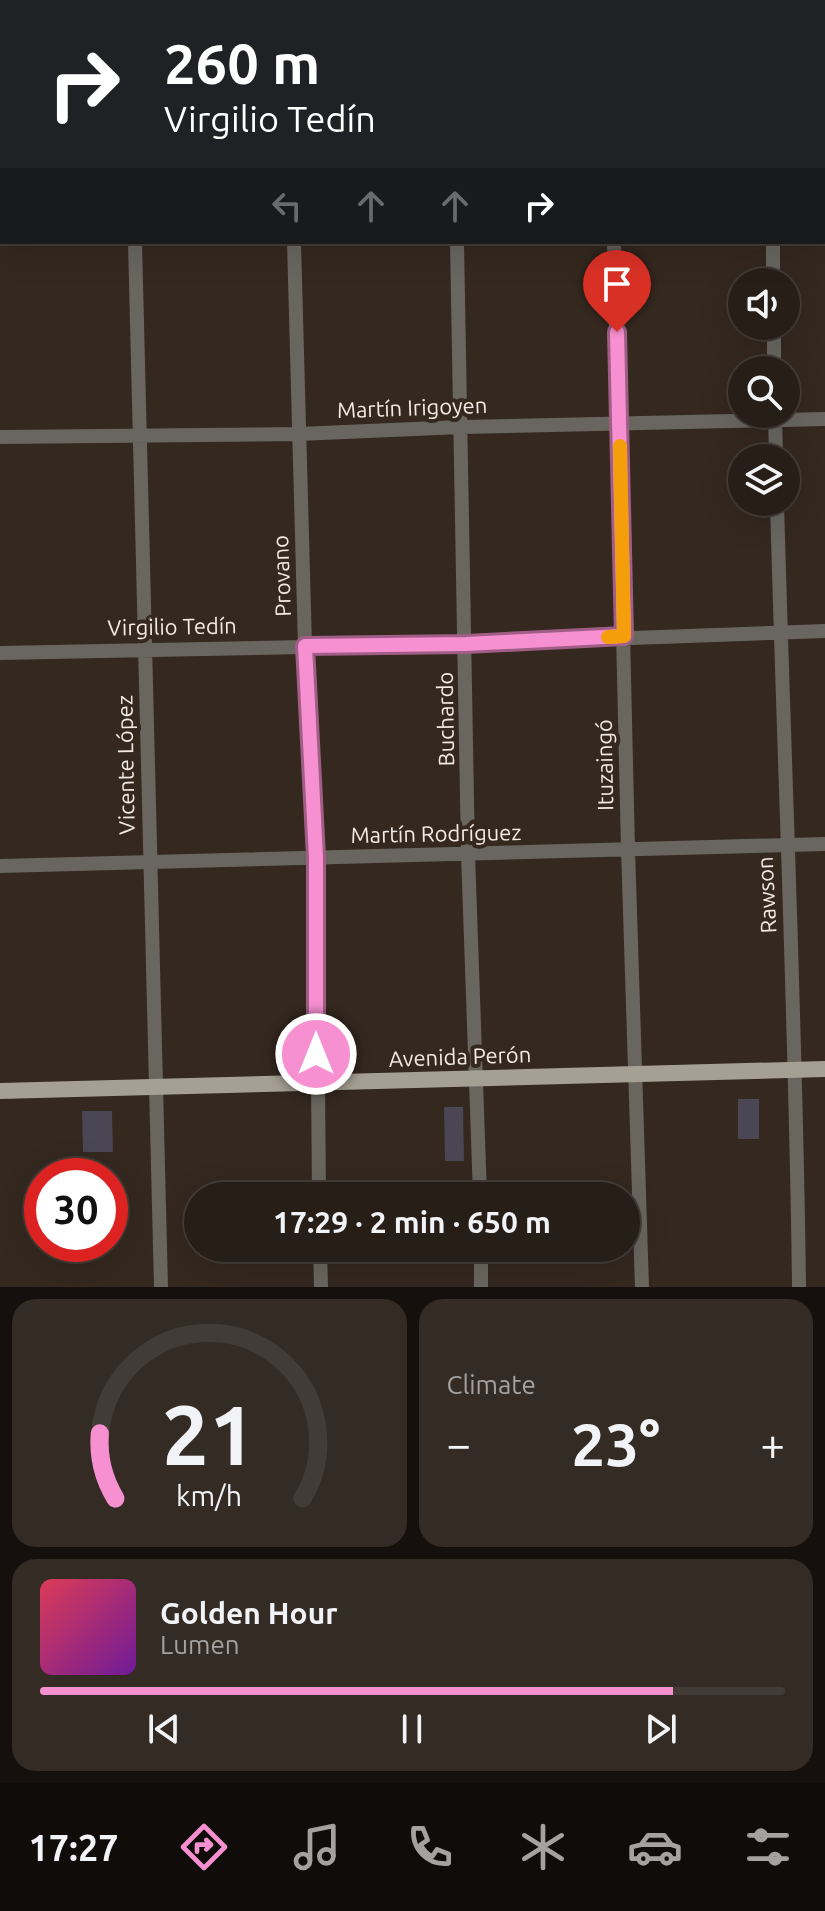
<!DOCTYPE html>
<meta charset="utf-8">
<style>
:root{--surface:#271e17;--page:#332b24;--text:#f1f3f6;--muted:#a4a2a1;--line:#433c36;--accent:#f690d0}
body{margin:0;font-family:Ubuntu,sans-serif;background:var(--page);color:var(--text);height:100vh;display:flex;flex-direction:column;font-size:30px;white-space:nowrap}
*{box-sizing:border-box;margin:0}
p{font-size:26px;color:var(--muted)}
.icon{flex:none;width:44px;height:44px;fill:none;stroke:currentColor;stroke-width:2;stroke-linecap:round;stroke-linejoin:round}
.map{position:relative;height:1287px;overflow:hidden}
.side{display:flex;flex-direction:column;gap:12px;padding:12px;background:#15100d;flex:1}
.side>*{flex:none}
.guide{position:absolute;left:0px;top:0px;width:826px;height:244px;box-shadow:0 8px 32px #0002,0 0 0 2px var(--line);background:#202124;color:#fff;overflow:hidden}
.tools{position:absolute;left:728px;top:268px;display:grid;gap:16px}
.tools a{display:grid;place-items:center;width:72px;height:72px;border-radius:50%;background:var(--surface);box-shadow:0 8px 32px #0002,0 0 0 2px var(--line);font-size:40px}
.speed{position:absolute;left:24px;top:1158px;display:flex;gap:16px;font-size:40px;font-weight:700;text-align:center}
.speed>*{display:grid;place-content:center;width:104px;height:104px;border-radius:50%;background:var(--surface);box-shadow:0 8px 32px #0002,0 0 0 2px var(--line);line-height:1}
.speed .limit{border:12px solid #d22;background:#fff;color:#111}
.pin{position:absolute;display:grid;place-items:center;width:68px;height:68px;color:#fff;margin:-82px -34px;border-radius:50% 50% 50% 0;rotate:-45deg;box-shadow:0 0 8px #0007}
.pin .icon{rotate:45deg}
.me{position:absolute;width:88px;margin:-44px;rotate:0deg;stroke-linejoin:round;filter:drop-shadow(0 0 6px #0008)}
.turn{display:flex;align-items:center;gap:28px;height:168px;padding:0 32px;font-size:36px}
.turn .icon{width:104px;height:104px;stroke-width:2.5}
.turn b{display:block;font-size:56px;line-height:68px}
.lanes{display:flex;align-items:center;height:76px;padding:0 32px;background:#0003;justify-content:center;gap:40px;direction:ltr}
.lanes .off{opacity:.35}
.big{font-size:60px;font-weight:700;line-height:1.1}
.side .tile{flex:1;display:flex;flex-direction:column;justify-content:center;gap:12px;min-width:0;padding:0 28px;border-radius:24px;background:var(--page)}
.side .dial{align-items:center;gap:0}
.dial svg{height:208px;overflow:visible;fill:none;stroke:var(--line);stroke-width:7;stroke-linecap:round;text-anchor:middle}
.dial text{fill:var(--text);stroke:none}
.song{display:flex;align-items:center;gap:24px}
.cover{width:96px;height:96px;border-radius:12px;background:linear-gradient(135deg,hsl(350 70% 55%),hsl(280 70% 35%))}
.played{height:8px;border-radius:4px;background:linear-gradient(90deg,var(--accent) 85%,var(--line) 85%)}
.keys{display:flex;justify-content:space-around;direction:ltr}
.heat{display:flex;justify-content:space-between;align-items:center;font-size:44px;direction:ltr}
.side .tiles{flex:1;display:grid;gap:12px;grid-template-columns:1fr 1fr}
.tile:last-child{grid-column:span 2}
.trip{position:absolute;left:184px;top:1182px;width:456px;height:80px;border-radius:40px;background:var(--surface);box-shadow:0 8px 32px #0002,0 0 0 2px var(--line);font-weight:700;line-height:80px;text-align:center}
.tabs{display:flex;height:128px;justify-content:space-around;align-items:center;background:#100c09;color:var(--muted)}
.tabs .icon{width:56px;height:56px}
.tabs .current{color:var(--accent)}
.tabs b{font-size:36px;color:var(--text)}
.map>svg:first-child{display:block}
.building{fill:#4a4653}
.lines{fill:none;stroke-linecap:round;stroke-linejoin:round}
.minor{stroke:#68665f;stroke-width:14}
.major{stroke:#a5a093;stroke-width:16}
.route-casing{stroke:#a05e87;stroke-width:20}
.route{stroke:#f690d0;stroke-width:14}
.slow{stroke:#f59e0b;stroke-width:14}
.labels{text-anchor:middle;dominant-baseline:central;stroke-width:8;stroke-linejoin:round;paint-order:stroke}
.street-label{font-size:22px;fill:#f2eae4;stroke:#34281f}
</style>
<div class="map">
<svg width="825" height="1287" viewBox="0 0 825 1287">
<rect width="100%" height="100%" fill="#34281f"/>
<path class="building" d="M738 1099H759V1139H738Z
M444 1107H463L464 1161H445Z
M82 1111H112L113 1152H83Z"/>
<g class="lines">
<path class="minor" d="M125 0V2
M448 0V2
M606 0V2
M767 0V2
M285 2 360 0
M0 10H2
M824 203H825
M0 224H2
M135 242 161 1287
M294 242 305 646 316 857 319 1196
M457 242 468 854 480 1196
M614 242 628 849 642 1287
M773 242V282
M774 326V370
M775 414 776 458
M0 437 299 434 460 427 825 419
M777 502C784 764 796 1025 799 1287
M0 653 466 644 825 631
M0 866 825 844
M320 1248 321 1287
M481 1248V1287"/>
<path class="major" d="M0 1091 825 1069"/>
</g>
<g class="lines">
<g class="route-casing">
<path id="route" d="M316 1054V857L305 646 466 644 624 636 617 332"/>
</g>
<use href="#route" class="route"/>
<path class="slow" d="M608 637 624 636 620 446"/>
</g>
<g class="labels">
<g class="street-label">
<text transform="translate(412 407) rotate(-2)">Martín Irigoyen</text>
<text transform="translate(281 576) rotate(-92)">Provano</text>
<text transform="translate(172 626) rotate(-1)">Virgilio Tedín</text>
<text transform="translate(445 719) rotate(-91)">Buchardo</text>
<text transform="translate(125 765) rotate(-91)">Vicente López</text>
<text transform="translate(604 765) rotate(-91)">Ituzaingó</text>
<text transform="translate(436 833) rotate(-1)">Martín Rodríguez</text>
<text transform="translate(766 895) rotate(-93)">Rawson</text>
<text transform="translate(460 1056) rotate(-2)">Avenida Perón</text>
</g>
</g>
</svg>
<div class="tools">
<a><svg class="icon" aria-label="sound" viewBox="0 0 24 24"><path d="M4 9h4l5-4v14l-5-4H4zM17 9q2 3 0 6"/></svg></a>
<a><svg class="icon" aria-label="search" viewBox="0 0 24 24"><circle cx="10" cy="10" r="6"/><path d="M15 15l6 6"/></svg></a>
<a><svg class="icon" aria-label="layers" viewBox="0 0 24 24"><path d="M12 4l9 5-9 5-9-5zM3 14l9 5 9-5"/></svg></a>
</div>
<div class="speed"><div class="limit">30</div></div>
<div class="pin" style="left:617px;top:332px;background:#d93025"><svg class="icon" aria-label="arrive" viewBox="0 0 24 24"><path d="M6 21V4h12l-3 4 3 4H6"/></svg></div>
<svg class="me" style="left:316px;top:1054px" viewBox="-20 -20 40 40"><circle r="17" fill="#f690d0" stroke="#fff" stroke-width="3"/><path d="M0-11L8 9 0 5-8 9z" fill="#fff"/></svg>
<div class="trip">17:29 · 2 min · 650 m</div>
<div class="guide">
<div class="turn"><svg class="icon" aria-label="right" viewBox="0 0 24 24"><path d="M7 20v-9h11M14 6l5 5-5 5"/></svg><div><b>260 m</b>Virgilio Tedín</div></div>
<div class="lanes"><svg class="icon off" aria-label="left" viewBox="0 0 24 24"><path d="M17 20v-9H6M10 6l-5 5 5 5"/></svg><svg class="icon off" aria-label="ahead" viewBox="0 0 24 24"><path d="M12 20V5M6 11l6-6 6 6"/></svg><svg class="icon off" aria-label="ahead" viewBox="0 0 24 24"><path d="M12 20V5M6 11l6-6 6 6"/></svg><svg class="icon" aria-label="right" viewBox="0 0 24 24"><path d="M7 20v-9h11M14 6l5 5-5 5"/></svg></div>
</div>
</div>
<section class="side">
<div class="tiles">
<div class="tile dial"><svg viewBox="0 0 100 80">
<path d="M14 69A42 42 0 1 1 86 69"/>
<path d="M14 69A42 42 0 0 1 8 44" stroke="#f690d0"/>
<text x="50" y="56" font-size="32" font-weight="700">21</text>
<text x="50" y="72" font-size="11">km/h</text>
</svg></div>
<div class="tile"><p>Climate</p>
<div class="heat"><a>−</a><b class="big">23°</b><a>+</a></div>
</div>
<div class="tile">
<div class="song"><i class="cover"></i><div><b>Golden Hour</b><p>Lumen</p></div></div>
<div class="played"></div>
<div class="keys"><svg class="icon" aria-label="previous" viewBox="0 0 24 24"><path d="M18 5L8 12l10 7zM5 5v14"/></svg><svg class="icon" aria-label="pause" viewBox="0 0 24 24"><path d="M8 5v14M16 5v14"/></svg><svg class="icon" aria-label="next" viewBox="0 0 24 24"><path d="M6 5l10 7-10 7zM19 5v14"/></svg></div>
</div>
</div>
</section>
<nav class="tabs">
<b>17:27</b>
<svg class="icon current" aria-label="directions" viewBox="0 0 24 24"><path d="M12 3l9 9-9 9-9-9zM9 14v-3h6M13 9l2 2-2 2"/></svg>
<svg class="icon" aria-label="music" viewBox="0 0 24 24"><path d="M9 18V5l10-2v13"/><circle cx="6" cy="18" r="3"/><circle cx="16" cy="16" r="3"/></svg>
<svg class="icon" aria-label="phone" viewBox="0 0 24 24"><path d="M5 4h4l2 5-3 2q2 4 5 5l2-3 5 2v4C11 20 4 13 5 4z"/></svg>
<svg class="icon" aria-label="climate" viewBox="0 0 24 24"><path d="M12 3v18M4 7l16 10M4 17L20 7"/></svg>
<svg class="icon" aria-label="car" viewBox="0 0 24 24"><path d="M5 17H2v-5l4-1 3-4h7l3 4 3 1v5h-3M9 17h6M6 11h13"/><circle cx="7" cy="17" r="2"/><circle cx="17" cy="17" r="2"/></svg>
<svg class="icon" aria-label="filters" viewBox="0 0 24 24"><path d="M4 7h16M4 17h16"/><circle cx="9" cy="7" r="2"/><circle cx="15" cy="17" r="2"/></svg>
</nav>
